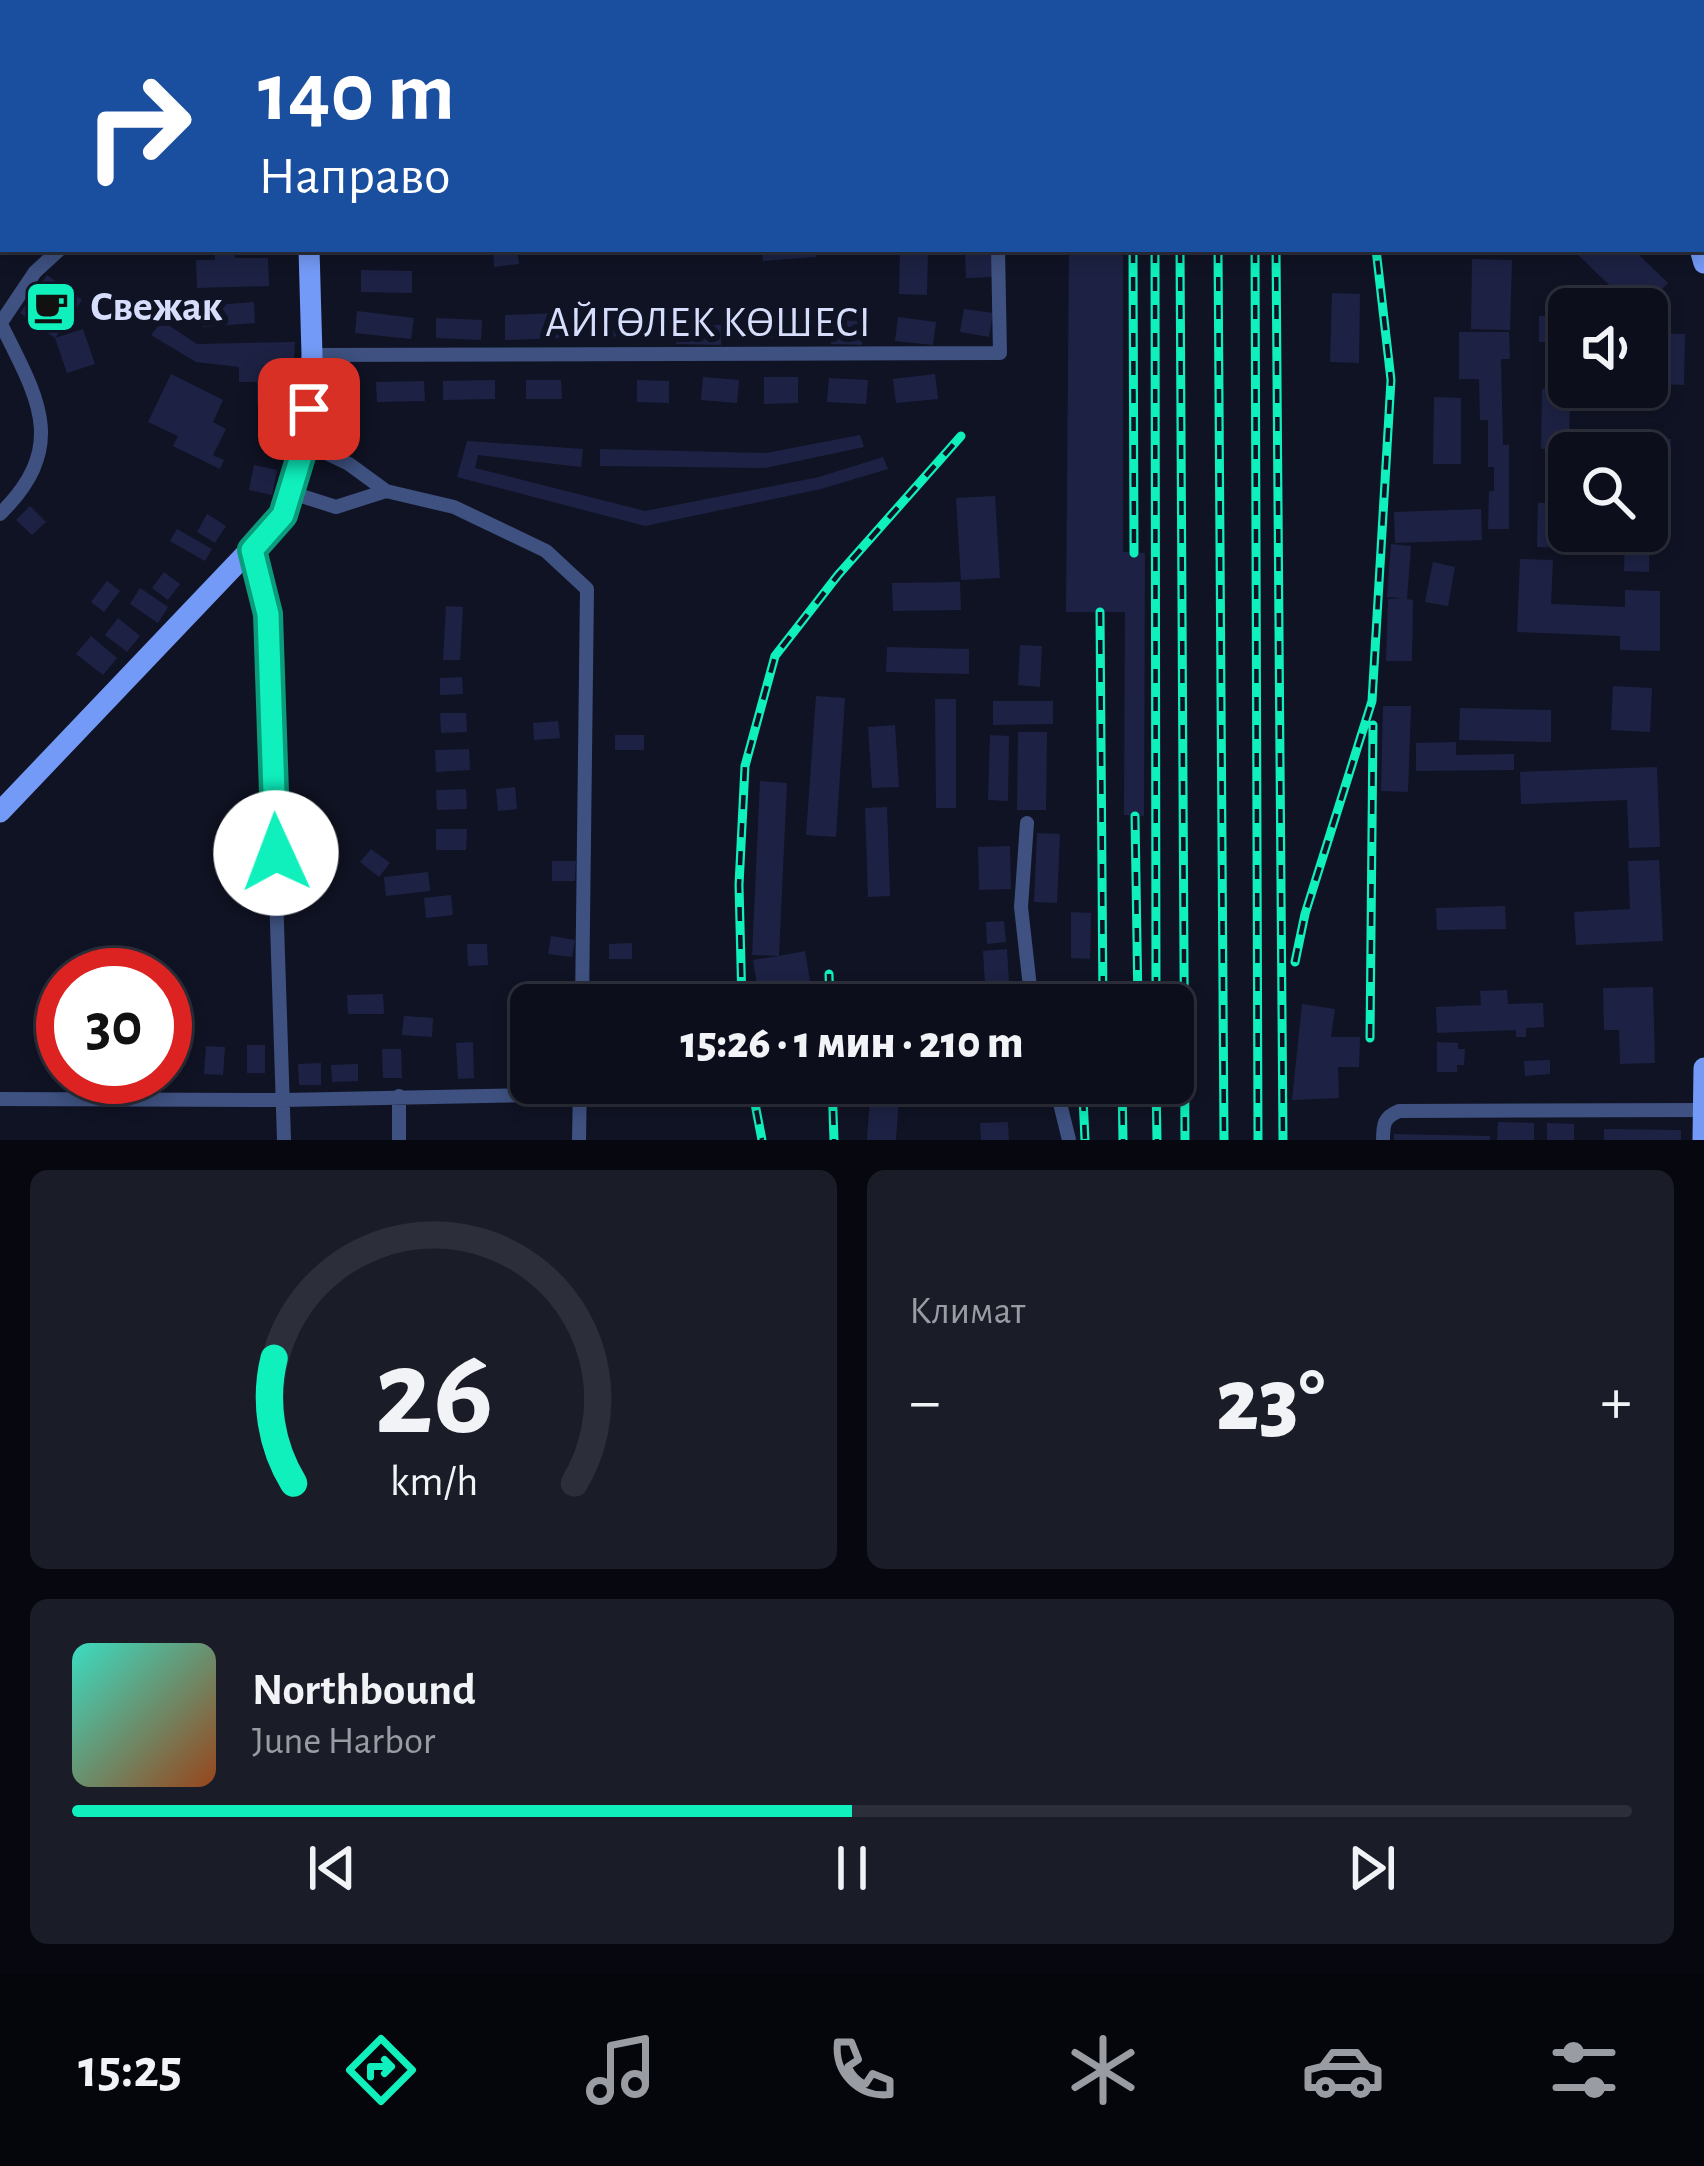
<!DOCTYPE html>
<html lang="ru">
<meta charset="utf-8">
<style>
:root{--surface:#0c0e1b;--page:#1a1c28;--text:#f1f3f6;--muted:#9a9ca3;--line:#2c2e3a;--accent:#0ff0bd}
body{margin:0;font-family:"Alegreya Sans",sans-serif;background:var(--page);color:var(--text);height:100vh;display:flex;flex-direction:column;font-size:45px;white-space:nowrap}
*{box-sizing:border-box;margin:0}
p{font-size:39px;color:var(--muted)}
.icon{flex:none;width:66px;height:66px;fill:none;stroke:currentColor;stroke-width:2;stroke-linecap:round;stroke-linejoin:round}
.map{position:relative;height:1140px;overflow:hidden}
.side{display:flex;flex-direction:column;gap:30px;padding:30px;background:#07080f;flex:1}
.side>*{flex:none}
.banner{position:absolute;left:0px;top:0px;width:1704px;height:252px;box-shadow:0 6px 18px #0003,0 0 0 3px var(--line);background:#1a4fa0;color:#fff;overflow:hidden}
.buttons{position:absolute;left:1548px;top:288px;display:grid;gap:24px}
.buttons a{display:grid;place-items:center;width:120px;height:120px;border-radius:18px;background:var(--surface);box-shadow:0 6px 18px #0003,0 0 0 3px var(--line);font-size:60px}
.speed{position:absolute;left:36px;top:948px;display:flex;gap:24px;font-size:60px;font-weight:700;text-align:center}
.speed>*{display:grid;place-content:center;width:156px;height:156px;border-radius:50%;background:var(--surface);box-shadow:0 6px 18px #0003,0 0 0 3px var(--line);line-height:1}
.speed .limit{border:18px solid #d22;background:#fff;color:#111}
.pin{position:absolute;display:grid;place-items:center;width:102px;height:102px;color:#fff;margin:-51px;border-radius:24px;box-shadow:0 6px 18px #0006}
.me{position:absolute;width:132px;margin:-66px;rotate:358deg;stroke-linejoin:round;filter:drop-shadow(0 0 9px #0008)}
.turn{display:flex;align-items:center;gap:42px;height:252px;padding:0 60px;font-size:54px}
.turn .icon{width:156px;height:156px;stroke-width:2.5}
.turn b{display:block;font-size:84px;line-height:102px}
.big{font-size:90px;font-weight:800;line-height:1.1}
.side .widget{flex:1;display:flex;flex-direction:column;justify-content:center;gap:18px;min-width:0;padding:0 42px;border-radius:18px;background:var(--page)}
.side .dial{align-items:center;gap:0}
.dial svg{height:312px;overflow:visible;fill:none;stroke:var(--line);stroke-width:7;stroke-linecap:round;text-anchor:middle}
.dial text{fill:var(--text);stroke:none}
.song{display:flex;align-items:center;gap:36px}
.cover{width:144px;height:144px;border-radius:18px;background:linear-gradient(135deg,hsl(170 70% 55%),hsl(20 70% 35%))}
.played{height:12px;border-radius:6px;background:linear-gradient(90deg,var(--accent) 50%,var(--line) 50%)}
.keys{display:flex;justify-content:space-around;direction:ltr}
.heat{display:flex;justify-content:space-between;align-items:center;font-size:66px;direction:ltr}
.side .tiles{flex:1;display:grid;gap:30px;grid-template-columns:1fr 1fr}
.widget:last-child{grid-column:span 2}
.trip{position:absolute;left:510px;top:984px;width:684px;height:120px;border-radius:18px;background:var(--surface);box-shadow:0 6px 18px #0003,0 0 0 3px var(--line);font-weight:800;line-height:120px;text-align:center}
.tab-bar{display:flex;height:192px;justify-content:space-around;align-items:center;background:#05060b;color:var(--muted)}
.tab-bar .icon{width:84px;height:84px}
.tab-bar .current{color:var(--accent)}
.tab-bar b{font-size:54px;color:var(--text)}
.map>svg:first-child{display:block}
.building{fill:#1d2244}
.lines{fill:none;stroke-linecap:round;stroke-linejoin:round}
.street{stroke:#3e5180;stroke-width:14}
.secondary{stroke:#739af6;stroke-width:21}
.rail-casing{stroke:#0ff0bd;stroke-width:9}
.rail{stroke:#101324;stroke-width:4.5;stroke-dasharray:14;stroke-linecap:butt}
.route-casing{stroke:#0a9c7b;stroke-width:30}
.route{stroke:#0ff0bd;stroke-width:21}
.labels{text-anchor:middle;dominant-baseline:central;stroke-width:12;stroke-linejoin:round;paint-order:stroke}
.poi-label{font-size:42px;font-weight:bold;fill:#d6defc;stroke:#101324;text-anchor:start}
.street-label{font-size:42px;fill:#d6defc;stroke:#101324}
</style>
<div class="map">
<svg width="1704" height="1140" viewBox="0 0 1704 1140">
<rect width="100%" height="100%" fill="#101324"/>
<path class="building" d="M215 249H235V258H268L269 286 197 288 196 260H215Z
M493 249H517L519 264 494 267Z
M762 249H816V257L763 261Z
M900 249H928L927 295 899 294Z
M965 249H994V277L966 278Z
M1069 249H1123V552L1145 553 1144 816 1124 815 1125 612H1066Z
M1572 249H1633L1668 283 1643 309H1634Z
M1472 259 1512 260 1510 330 1471 329Z
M361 270 412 271V293L361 292Z
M47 275 82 300 55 338 20 313Z
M1332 293 1360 294 1359 363 1330 362Z
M254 302 255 323 203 327 201 306Z
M964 309 993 313 989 337 960 332Z
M357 311 414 318 411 339 355 333Z
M558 313 559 338 505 340V315Z
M636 315V336L591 337V316Z
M788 316 790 337 756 339 754 319Z
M1539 316H1569V342H1539Z
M898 317 936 322 933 345 895 341Z
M436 318 482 320 481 340 436 338Z
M831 320 862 321V345L831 344Z
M162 321 197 344 295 342 291 407 257 403V382H239V367L196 362 151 335Z
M676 324 721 325V345L676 344Z
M83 329 95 364 67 373 55 338Z
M1459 332H1509L1510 359H1501L1503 445H1509V529H1488L1489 491H1494V467H1488V420H1480L1479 379H1459Z
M1655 333 1685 334 1684 385 1653 384Z
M171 374 223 400 213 422 226 429 213 455 224 460 220 469 173 446 178 436 148 422Z
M935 374 938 399 896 403 893 379Z
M703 377 739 380 737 403 701 400Z
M764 377H798V403L764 404Z
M829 378 868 380 866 404 827 402Z
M495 380V399L443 400V381Z
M526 380H561L562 399H526Z
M637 380 669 381V403L637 402Z
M424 381 425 401 377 402 376 382Z
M1542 389 1570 390 1569 449H1541Z
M1434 397 1461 398V464H1433Z
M860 435 864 447 765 468 600 466V449L766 453Z
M1619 437 1671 439 1667 506H1647V453H1618Z
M467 441 583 449 581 467 478 455 475 468 645 511 819 477 883 457 888 469 821 489 645 526 457 477Z
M254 465 277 470 272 495 249 490Z
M995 496 1000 578 961 580 956 498Z
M1538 503H1569L1570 548 1537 547Z
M30 506 46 522 32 535 16 520Z
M1481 509 1482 540 1395 543 1394 512Z
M207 514 226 526 215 543 197 532Z
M177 529 212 549 205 561 170 541Z
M1625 531H1650L1649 572 1624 571Z
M1391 544 1411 546 1407 599 1413 600 1412 661H1386L1388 599 1403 598 1387 597Z
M1520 559 1553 560 1551 604 1625 607V590L1660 591V651L1620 650V636L1517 632Z
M1433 562 1455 567 1448 606 1425 602Z
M164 572 180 584 168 600 152 588Z
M107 581 120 591 104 612 91 602Z
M960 582 961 610 893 611 892 583Z
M140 588 168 607 158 623 130 604Z
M446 606 463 607 460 660H443Z
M118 618 140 636 127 652 105 635Z
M91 636 117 658 103 675 76 654Z
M1020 645 1042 646 1040 687 1018 685Z
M887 647 969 649V674L886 672Z
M462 677 463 694 440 695V678Z
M1613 686 1652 688 1650 732 1611 730Z
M816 696 845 698 836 837 806 835Z
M935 699H956V808H936Z
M993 701H1053V724L993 725Z
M1383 706H1411L1408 792 1381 791Z
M1460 708 1551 710V742L1459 740Z
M440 713H466L467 732 441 733Z
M558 721 560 738 534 740 533 723Z
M895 725 899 787 872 788 868 727Z
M1018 732H1047L1046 810H1017Z
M615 735H644V750H615Z
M990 735 1009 736 1008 801 988 800Z
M1456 742V755L1514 754V770L1416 771V743Z
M469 749 470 770 436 772 435 750Z
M1657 767 1660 847 1629 848 1627 800 1521 804 1520 772Z
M760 781 787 783 779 956 805 951 814 1005H760L753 960 779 956 752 955Z
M515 787 517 809 498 811 496 789Z
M466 789 467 809 437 810 436 790Z
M887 807 890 896 868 897 865 808Z
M436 829H467L466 850H436Z
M1037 833 1060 834 1057 903 1034 902Z
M1010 846 1011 889 979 890 978 847Z
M371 849 390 863 379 877 360 862Z
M1659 860 1663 941 1576 945 1574 912 1630 909 1628 861Z
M552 861H576L575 881H552Z
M428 872 430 891 386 896 384 877Z
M451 895 453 915 426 918 424 898Z
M1505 906 1506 929 1437 930 1436 908Z
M1071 912 1091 913 1090 959 1071 958Z
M1004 921 1006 942 987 944 986 922Z
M551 936 575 940 572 957 548 954Z
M632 943V959H609V944Z
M467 944H487L488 965 468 966Z
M1007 949 1009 983 985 984 983 951Z
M1653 987 1655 1063 1620 1064 1619 1030H1604L1603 988Z
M1507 990 1508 1004 1543 1003 1544 1027 1526 1028V1037H1516V1030L1437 1033 1436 1007 1481 1005 1480 991Z
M383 994 384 1014H348L347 995Z
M1302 1004 1335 1009 1331 1037H1360L1359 1067H1338L1339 1098 1292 1100Z
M404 1016 433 1018 432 1037 402 1035Z
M473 1042 474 1078 458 1079 456 1043Z
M1437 1042 1458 1043V1049H1465L1464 1065H1457V1072H1437Z
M247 1045H265V1073H247Z
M206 1046 225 1047 223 1075 204 1074Z
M382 1049H401L402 1078H383Z
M1550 1060V1074L1525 1076 1524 1061Z
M321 1063V1085H299L298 1064Z
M358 1064V1081L332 1082 331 1065Z
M764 1083H792L795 1099 768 1104Z
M871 1083H900L896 1140H867Z
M1008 1122 1009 1140H981L980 1123Z
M1498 1122 1534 1123V1140H1497Z
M1547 1123 1574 1124V1140H1547Z
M1604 1129 1681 1130V1140H1604Z
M1394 1134 1490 1136V1140H1394Z"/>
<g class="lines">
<path class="street" d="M331 3 335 0
M1701 62 1704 59
M0 322C37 397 70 445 0 514
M0 324 35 272 60 249
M312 355 1000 353 998 249
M305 443 349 464 386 491
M292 493 336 507 386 491 454 507 546 551 587 589 582 1005
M252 550 267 614 284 1140
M1027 823 1021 907 1032 1005
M1055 1083 1069 1140
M399 1096V1140
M0 1099 283 1100 580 1094
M579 1140 580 1083
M1383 1140C1383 1124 1384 1117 1399 1111L1703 1110"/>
<path class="secondary" d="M277 0 278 3
M1505 0 1509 3
M201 3 205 0
M0 149 3 146
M1700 249 1704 263
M0 812 283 515 308 432 312 355 309 249
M1703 1140 1704 1068"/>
<g class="rail-casing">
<path id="rail" d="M1179 0V3
M1216 0V3
M1273 0V3
M1442 0 1445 3
M1156 3V0
M1239 3V0
M1133 249 1134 553
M1155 249 1156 1005
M1180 249 1185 1140
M1218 249 1224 1140
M1255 249 1258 1140
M1276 249 1283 1140
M1100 612 1103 1005
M1135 816 1138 1005
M1295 962 1305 914 1372 701 1391 380 1376 249
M829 974 830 1005
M742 1005 739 885 745 766 775 656 838 575 961 436
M1370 1038 1373 725
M751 1083 762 1140
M832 1083 834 1140
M1103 1083V1093
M1122 1083 1123 1140
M1156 1083 1157 1140
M1083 1097 1085 1140"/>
</g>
<use href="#rail" class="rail"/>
</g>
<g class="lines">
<g class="route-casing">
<path id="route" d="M276 853 268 614 252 550 283 515 305 443 309 409"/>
</g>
<use href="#route" class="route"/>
</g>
<defs>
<g id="cafe-square" transform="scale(2.7)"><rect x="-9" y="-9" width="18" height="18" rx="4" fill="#0ff0bd" stroke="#101324"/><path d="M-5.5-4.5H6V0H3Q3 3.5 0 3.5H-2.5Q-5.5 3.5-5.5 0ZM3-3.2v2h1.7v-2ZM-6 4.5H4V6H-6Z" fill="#111"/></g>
</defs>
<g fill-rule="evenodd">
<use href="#cafe-square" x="51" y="307"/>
</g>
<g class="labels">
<g class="poi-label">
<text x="90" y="307">Свежак</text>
</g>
<g class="street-label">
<text x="708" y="323">АЙГӨЛЕК КӨШЕСІ</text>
</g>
</g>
</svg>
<div class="buttons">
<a><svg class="icon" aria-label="sound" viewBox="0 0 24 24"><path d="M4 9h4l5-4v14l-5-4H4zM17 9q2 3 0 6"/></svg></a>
<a><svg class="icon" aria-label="search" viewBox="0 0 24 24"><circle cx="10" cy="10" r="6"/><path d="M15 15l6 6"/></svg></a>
</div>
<div class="speed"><div class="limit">30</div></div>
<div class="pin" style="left:309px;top:409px;background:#d93025"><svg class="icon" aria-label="arrive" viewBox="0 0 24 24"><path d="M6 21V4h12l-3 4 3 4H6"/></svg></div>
<svg class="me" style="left:276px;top:853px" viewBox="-20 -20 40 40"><circle r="19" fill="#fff"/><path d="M0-13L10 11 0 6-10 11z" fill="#0ff0bd"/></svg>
<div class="trip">15:26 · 1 мин · 210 m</div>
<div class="banner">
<div class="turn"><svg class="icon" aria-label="right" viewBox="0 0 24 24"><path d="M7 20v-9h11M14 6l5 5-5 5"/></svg><div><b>140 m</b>Направо</div></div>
</div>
</div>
<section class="side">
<div class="tiles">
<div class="widget dial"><svg viewBox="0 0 100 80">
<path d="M14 69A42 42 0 1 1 86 69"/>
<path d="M14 69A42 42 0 0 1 9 37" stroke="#0ff0bd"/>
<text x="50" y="56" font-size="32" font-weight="700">26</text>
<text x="50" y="72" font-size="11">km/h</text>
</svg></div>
<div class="widget"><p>Климат</p>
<div class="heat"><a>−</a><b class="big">23°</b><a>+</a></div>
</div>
<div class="widget">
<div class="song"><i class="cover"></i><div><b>Northbound</b><p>June Harbor</p></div></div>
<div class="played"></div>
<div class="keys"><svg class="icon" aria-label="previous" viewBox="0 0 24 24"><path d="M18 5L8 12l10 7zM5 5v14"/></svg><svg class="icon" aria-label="pause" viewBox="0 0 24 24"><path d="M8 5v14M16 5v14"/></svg><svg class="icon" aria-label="next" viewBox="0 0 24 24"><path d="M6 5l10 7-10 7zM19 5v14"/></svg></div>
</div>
</div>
</section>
<nav class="tab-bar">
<b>15:25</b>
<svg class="icon current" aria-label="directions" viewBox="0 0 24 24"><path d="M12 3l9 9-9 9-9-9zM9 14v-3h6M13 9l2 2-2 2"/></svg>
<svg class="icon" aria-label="music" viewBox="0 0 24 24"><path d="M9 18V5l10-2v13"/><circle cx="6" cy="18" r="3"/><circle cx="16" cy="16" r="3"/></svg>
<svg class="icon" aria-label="phone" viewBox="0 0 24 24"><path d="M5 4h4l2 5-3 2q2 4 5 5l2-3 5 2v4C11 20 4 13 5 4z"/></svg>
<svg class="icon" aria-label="climate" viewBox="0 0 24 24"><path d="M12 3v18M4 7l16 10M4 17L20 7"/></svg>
<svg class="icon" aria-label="car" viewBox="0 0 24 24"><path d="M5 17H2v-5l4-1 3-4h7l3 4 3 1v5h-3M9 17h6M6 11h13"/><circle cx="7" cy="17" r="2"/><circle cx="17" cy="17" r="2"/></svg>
<svg class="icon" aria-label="filters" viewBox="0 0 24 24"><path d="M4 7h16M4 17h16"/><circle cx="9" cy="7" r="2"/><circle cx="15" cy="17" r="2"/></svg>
</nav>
